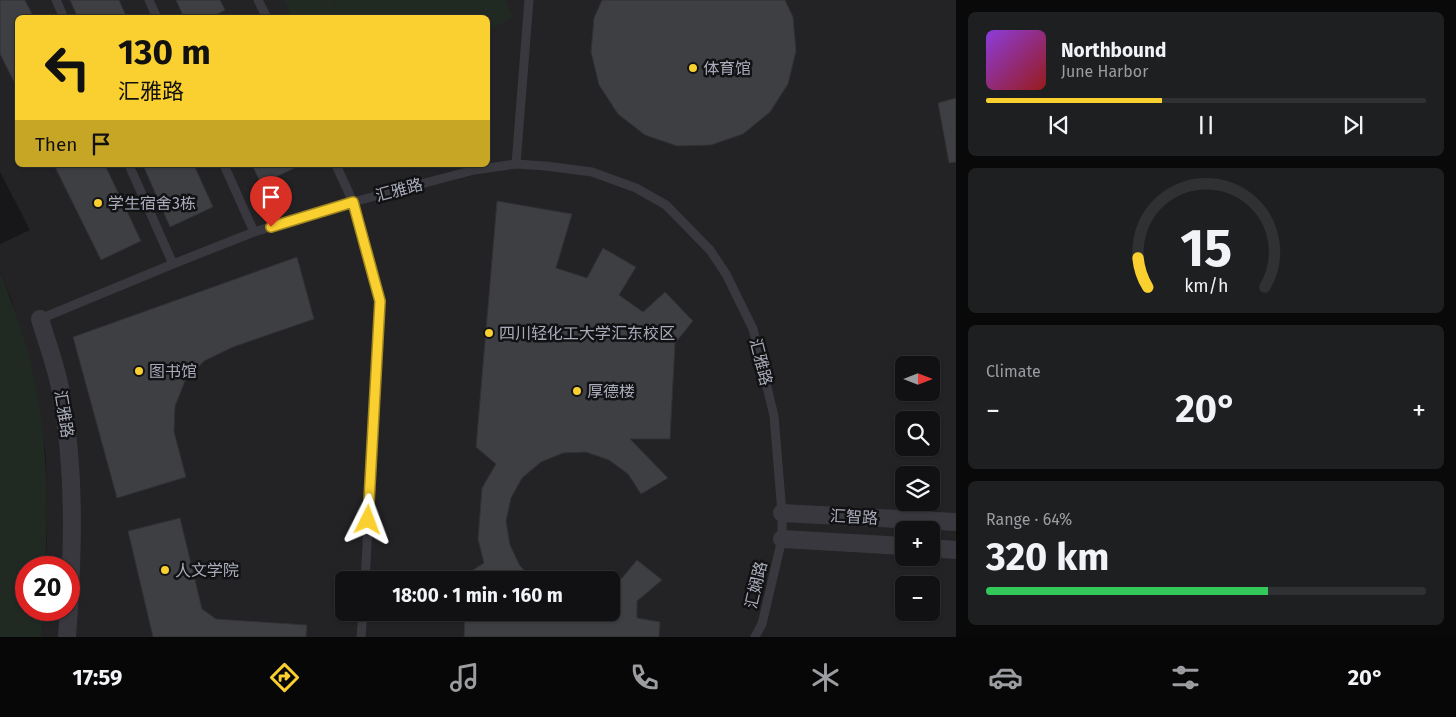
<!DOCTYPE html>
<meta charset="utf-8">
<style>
:root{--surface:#111113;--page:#1e1f21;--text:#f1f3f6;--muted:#9c9da0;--line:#303133;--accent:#f9d02f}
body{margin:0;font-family:"Fira Sans","Noto Sans SC",sans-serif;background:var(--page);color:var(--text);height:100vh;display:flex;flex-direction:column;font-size:19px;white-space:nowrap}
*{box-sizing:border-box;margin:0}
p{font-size:16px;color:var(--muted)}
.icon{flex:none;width:28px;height:28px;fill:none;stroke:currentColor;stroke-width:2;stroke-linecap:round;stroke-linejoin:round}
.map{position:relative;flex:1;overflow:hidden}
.details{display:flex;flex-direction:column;gap:12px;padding:12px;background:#09090a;width:500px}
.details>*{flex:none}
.banner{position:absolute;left:15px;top:15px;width:475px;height:152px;border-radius:8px;box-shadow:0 1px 4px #0004,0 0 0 1px var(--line);background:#f9d02f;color:#111;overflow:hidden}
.needle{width:32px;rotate:90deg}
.controls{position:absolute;left:895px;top:356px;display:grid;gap:10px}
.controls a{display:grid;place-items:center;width:45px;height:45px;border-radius:8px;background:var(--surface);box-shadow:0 1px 4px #0004,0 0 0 1px var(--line);font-size:25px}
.speed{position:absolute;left:15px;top:556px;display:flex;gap:10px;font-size:25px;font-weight:700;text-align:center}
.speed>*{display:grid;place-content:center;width:65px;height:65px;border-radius:50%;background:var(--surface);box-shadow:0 1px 4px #0004,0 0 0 1px var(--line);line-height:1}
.speed .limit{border:8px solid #d22;background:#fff;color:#111}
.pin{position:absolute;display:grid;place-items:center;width:42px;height:42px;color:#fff;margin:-51px -21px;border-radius:50% 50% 50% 0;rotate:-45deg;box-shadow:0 0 5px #0007}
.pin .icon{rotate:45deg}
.me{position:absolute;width:55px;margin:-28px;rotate:3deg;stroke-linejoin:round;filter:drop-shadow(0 0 4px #0008)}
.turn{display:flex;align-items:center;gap:18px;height:105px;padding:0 20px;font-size:22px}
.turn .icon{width:65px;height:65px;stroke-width:2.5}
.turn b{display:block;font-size:35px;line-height:42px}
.then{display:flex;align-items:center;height:48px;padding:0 20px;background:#0003;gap:10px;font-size:19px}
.big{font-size:38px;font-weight:700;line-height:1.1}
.details .tile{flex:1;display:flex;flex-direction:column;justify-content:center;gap:8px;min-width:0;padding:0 18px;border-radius:8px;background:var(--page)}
.details .dial{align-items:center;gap:0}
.dial svg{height:130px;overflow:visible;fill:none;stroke:var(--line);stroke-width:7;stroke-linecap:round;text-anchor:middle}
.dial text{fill:var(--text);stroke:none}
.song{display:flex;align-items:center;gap:15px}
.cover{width:60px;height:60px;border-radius:8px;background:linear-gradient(135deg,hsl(270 70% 55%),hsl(0 70% 35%))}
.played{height:5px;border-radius:2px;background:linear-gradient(90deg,var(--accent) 40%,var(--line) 40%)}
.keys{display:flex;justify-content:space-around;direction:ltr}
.heat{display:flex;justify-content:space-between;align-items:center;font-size:28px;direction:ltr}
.charge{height:8px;border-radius:4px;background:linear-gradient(90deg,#34c759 64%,var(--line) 0)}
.trip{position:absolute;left:335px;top:571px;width:285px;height:50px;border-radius:8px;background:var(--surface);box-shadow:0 1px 4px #0004,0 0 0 1px var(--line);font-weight:700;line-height:50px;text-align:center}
.menu{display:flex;height:80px;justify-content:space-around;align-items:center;background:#070708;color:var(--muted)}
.menu .icon{width:35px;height:35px}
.menu .current{color:var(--accent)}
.menu b{font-size:22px;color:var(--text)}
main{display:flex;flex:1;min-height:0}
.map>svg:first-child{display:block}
.built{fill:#232326;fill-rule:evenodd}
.green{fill:#212923}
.building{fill:#3e3f43;stroke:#313135}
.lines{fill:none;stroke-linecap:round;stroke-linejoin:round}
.lane{stroke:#38383e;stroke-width:9}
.street{stroke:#38383e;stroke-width:18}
.route-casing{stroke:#a2871f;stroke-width:12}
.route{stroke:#f9d02f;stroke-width:9}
.poi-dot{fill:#f9d02f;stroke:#121214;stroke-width:2}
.labels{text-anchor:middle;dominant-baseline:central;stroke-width:5;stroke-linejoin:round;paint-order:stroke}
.poi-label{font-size:16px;fill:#a8abb9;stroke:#121214;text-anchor:start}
.street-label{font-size:16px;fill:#a8abb9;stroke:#121214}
</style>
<main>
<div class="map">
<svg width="956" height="637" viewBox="0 0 956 637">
<rect width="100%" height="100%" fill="#171719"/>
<path class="built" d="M0 0H956V637H42L43 610H69V568L45 567 47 538 46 457 34 377 12 301 0 272V244L30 230 0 172ZM18 18H488V165H18ZM904 365H931V392H904ZM904 420H931V448H904ZM904 475H931V502H904ZM904 530H931V558H904ZM344 580H611V612H344ZM904 585H931V612H904Z"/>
<path class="green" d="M284 0H332L339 13 333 0H505L513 18 488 30V18L292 17Z
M0 272C13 304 27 343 34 377 47 439 49 504 45 567L26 568V610H43L42 637H0Z"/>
<path class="building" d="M0 0H25L34 18H18V90L0 54Z
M70 0H119L127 18H78Z
M176 0H220L225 10 210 18H184Z
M602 0H785L793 17 796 51 788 84 770 112 743 134 711 145 677 146 645 135 618 114 599 85 591 52 594 18Z
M956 98V162L949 163 938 103Z
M54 165H105L141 241 101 260Z
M143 165H194L213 207 170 227Z
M252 165H301L261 184Z
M497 201 572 214 556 268 587 278 603 248 636 267 619 295 643 312 665 292 693 321 675 343 670 439H630L668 478 641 494 628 474 609 460 586 452 563 453 541 462 522 478 511 498 506 521 510 545 520 566 535 580H457L484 563 478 539 482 488 496 464 476 447Z
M297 257 314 319 233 347 204 361 185 381 175 406 174 432 186 477 117 498 73 337Z
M180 518 202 609 216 619 307 625 306 637H153L128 531Z
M637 560 662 580 637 601V618L660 622 659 637H464L465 612H611V584L622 578Z"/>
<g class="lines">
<path class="lane" d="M56 0 64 18
M149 0 157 18
M258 0 267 18
M516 164 529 0
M129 165 173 264
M224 165 254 232
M336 165 353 202 381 301 365 580
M40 319 173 264 254 232 353 202 474 170 516 164 546 166 592 172 636 188 666 205 710 250 726 274 753 329 774 416 782 513V539L762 624 755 637
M361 637 363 612"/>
<path class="street" d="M40 319C47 343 57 368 61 393 76 473 73 556 67 637
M782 513 956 522
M782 539 904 546
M931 548 956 550"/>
</g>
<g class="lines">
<g class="route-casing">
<path id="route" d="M271 227 353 202 380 301 368 520"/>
</g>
<use href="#route" class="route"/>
</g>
<g class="poi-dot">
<circle cx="693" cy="68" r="5"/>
<circle cx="98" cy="203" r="5"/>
<circle cx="489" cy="333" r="5"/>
<circle cx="139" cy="371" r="5"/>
<circle cx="577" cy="391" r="5"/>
<circle cx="165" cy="570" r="5"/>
</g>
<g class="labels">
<g class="poi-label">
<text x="703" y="68">体育馆</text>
<text x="108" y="203">学生宿舍3栋</text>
<text x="499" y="333">四川轻化工大学汇东校区</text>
<text x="149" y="371">图书馆</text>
<text x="587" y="391">厚德楼</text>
<text x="175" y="570">人文学院</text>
</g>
<g class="street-label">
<text transform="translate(399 190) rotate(-15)">汇雅路</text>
<text transform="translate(761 362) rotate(76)">汇雅路</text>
<text transform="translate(64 414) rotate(81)">汇雅路</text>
<text transform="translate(854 517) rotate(3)">汇智路</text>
<text transform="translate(756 585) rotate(-77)">汇娴路</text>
</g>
</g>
</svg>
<div class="controls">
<a><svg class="needle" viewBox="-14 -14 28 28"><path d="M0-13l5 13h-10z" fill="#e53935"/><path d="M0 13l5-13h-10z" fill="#9c9da0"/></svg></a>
<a><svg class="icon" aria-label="search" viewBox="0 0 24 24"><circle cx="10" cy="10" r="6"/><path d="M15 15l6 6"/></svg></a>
<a><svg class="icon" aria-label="layers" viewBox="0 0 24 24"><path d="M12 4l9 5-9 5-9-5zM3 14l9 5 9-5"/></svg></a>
<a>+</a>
<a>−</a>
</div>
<div class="speed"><div class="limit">20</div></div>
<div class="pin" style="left:271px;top:227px;background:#d93025"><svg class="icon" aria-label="arrive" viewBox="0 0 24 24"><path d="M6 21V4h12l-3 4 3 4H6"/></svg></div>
<svg class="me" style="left:368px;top:520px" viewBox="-20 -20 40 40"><path d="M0-17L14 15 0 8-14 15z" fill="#f9d02f" stroke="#fff" stroke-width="4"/></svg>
<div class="trip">18:00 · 1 min · 160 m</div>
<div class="banner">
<div class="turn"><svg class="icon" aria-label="left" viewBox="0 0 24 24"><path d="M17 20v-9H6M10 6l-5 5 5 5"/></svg><div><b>130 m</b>汇雅路</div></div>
<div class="then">Then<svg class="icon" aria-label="arrive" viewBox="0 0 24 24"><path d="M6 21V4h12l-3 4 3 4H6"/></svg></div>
</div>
</div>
<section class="details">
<div class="tile">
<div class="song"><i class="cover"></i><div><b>Northbound</b><p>June Harbor</p></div></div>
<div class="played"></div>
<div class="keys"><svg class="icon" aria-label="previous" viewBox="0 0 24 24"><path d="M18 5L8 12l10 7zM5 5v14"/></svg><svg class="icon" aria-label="pause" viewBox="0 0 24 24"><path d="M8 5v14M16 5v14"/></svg><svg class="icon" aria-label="next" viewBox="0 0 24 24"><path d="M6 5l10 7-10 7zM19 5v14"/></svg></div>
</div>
<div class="tile dial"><svg viewBox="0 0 100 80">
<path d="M14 69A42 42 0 1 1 86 69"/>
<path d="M14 69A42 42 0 0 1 8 51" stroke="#f9d02f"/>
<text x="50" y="56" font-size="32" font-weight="700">15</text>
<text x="50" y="72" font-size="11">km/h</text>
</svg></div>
<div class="tile"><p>Climate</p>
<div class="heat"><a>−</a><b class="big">20°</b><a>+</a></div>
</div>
<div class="tile"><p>Range · 64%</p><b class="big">320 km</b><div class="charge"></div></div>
</section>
</main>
<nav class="menu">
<b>17:59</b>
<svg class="icon current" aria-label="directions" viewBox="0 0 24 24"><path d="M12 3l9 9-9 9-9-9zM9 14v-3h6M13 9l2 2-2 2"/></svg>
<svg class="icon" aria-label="music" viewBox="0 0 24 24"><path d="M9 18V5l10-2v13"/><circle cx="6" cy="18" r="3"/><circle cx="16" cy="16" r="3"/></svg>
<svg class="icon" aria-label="phone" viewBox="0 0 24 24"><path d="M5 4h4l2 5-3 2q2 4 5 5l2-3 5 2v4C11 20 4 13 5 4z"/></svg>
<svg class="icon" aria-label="climate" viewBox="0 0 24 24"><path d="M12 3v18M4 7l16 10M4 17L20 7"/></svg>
<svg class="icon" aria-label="car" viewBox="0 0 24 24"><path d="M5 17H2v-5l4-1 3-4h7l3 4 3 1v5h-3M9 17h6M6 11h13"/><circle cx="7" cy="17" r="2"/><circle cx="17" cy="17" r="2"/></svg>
<svg class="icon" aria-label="filters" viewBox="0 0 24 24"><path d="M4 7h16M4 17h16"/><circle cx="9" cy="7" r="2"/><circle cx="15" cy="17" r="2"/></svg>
<b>20°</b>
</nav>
